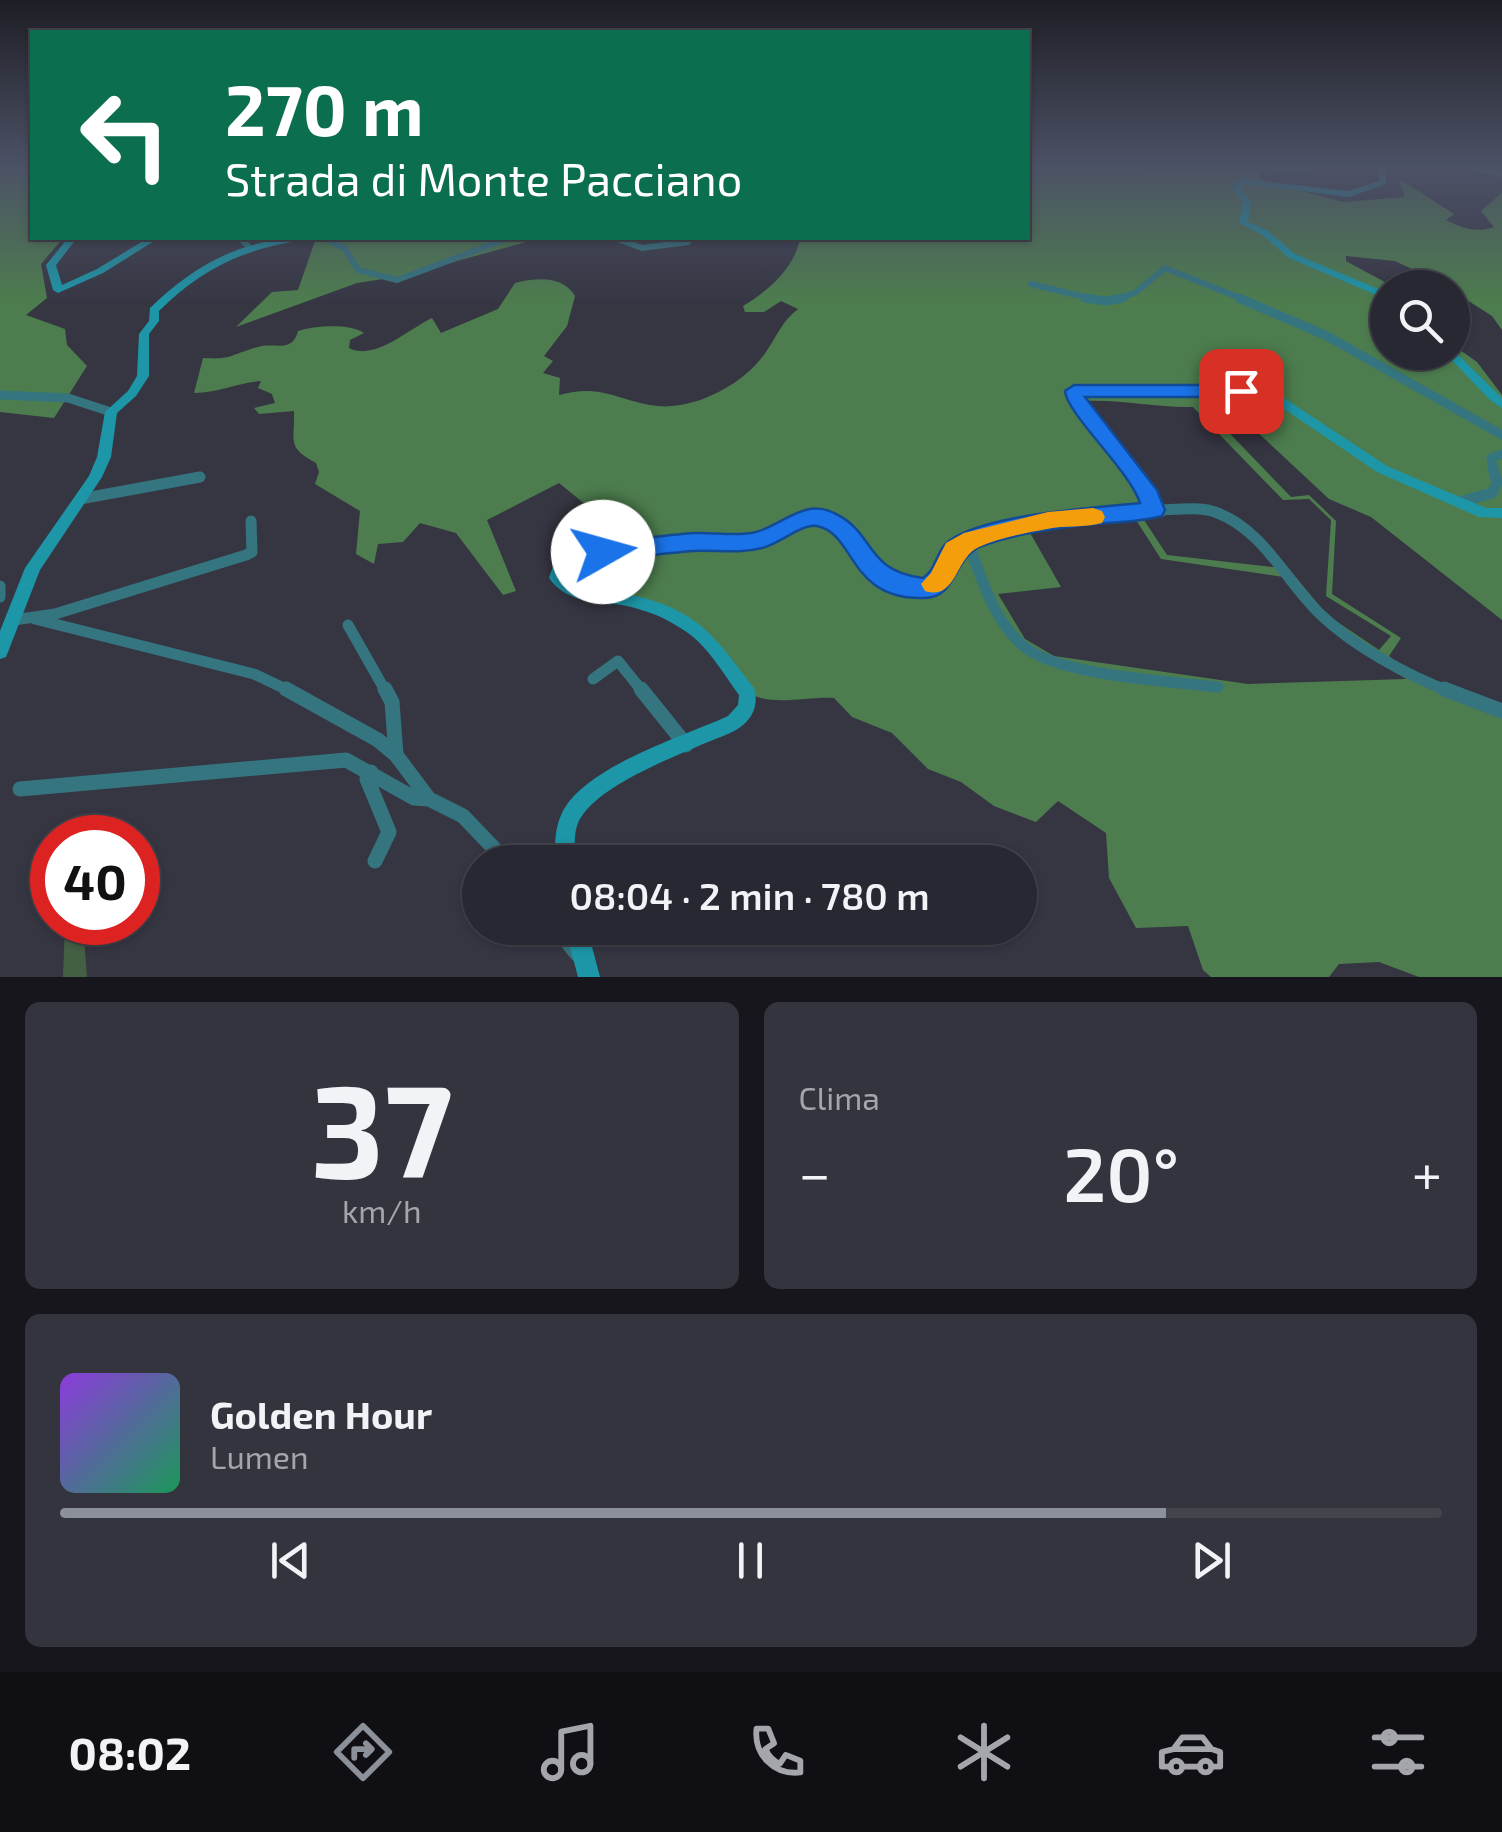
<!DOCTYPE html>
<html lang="it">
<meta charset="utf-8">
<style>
:root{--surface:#282832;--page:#34343e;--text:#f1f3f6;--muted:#a5a6ac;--line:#44444d;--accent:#8c9099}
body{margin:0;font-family:"Exo 2",sans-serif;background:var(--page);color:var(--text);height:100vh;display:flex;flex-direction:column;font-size:38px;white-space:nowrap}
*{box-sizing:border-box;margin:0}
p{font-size:32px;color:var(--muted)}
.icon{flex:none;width:55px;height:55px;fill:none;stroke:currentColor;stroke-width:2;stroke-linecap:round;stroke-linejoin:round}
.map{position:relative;height:977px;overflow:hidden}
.sheet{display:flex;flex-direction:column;gap:25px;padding:25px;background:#16161c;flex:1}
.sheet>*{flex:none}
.hud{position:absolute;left:30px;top:30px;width:1000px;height:210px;border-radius:0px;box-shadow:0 2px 8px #0004,0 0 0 2px var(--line);background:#0b6e4f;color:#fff;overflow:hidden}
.controls{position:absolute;left:1370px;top:270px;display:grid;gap:20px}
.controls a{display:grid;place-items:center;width:100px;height:100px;border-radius:50%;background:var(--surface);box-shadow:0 2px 8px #0004,0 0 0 2px var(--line);font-size:50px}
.speed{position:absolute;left:30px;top:815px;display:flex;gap:20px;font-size:50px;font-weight:700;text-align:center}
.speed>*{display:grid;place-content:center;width:130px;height:130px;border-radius:50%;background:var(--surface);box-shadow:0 2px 8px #0004,0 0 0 2px var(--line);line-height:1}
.speed .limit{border:15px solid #d22;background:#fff;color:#111}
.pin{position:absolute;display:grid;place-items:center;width:85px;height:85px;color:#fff;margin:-42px;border-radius:20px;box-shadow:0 5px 15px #0006}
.me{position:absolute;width:110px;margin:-55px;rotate:83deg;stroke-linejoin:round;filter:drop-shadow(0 0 8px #0008)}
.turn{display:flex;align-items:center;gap:35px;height:210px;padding:0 30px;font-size:45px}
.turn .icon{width:130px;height:130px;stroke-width:2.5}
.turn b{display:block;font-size:70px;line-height:85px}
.big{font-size:75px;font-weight:600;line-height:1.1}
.sheet .widget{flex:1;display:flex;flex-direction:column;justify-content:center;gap:15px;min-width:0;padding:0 35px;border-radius:15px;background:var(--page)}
.sheet .dial{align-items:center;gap:0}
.dial b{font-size:130px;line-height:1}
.song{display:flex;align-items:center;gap:30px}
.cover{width:120px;height:120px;border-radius:15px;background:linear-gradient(135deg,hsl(270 70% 55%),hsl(150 70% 35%))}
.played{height:10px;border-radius:5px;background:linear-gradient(90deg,var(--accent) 80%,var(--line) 80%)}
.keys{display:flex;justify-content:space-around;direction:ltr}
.heat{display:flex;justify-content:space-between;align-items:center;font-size:55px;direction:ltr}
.sheet .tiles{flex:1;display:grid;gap:25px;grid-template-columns:1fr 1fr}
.widget:last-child{grid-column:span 2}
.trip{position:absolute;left:462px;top:845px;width:575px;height:100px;border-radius:50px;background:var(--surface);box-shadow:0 2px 8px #0004,0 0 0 2px var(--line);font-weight:600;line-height:100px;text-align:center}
.dock{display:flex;height:160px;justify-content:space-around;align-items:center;background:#101014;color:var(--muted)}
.dock .icon{width:70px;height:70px}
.dock .on{color:var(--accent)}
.dock b{font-size:45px;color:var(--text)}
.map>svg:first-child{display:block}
.green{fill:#446044}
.forest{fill:#4d7d4e;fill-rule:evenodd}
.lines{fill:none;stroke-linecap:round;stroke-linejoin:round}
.street-far3{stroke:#357580;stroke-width:6}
.street-far2{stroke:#357580;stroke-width:9}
.street-far1{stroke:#357580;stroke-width:11}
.street{stroke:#357580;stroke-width:15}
.secondary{fill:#1d96a8;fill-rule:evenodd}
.route{fill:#1a73e8;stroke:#114b97;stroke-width:2.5}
.slow{fill:#f59e0b}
</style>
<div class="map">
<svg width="1502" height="977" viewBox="0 0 1502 977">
<rect width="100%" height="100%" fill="#363643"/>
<path class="green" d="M65 923H83L87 977H63Z"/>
<path class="forest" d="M0 167H32V238H63L41 264 47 298 26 315 65 329 67 345 87 366 54 418 0 412Z
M1028 167 1258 170 1261 180 1343 202 1405 197 1398 178 1454 214 1446 220C1461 228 1477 233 1494 227L1481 211 1502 193V330L1492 316 1453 291 1452 288 1395 261 1346 256V261L1394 287 1388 288V352H1452L1453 345 1477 362 1502 395V620L1371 517 1329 499 1255 430 1210 413 1291 497 1309 495 1336 521 1332 594 1401 638 1389 656 1401 666 1502 709V977H1419L1379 962 1339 964 1329 977H1211L1203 970 1188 926 1136 928 1109 878 1106 833 1058 801 1036 822 994 806 961 782 928 769 892 733 852 717 834 698C809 696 771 707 749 693 728 680 718 648 699 632 668 604 613 598 574 586L571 573 586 571 618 531 559 483 487 520 516 591 503 595 456 533 420 523 403 542 378 544 374 564 356 554 360 511 315 484 319 472 316 463C286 447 295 442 294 411L259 414 254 408 275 403 272 394 258 388 261 381C237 383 219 393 194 393L203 358C234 360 231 354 258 347 274 342 292 354 298 331 315 326 349 323 364 333L350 340 349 348C375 361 407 330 432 318L441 333 498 309 515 283C536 278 562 275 575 296L567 326 544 356 553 361 543 373 560 378 559 395C599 384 613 398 650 405 690 413 743 386 766 352 777 336 782 321 798 309L781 301 764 312H745L743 306C768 291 795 268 800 238H1028ZM1083 401C1122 399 1156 408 1193 407L1283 500 1309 499 1331 520 1326 596 1391 636 1379 650 1327 615 1289 569 1167 555 1144 520 1165 516ZM1136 520 1161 559 1284 577 1321 622 1406 679 1248 684 1054 656 1025 639 998 594 1061 587 1029 531Z
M316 238H541L402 276 357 283 236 327 272 292 298 290Z"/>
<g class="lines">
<path class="street-far3" d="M1273 167H1313
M1488 167 1502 174
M240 238 250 248
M324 238 345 249 358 270 397 280 509 238
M615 238 642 248 688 242
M1031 284 1097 300
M1113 300 1135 293 1165 268 1245 300"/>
<path class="street-far2" d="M1085 298 1106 301 1123 298
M1239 298 1327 336 1502 435
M0 395 68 398 111 412
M1494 471 1491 458 1502 454"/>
<path class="street-far1" d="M80 499 200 477
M1463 501 1492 493 1497 483 1493 468
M1154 510C1172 510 1199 506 1215 512 1263 529 1285 580 1319 613 1353 646 1406 675 1451 692
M968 542C981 577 993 619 1022 645 1056 676 1170 681 1218 687
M0 586V597
M35 619 254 674 292 692
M14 620 55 614 246 555 252 552 251 521
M348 625 386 692
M593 679 618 661 643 692"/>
<path class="street" d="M286 689 378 740 396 755 429 799 463 816 507 862
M385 689 392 702 396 755
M641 689 686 745
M1444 689 1502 711
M371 772 367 779 389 832 375 861
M20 789 346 760 414 798 429 799
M556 928 577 954"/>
<path class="secondary" d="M1377 167H1385L1386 184 1349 197 1246 184 1241 189 1251 202 1248 222 1267 230 1295 254 1388 293V300L1289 258 1261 234 1239 223 1243 202 1233 189 1236 181 1245 179 1348 191 1379 181Z
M1460 167H1476L1502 173V177Z
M68 238H77L56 265 62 285 97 269 148 238H159L103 273 58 293 53 290 46 265Z
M302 238 298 241C242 249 199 271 159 311V321L149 334V376L136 396 117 413 111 457 102 477 40 570 8 652 6 657 0 659V631L25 568 89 476 97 457 105 412 128 391 137 376 139 334 149 321 150 308C192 267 242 238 302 238Z
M1453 350 1502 398V408L1490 400 1444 352H1452Z
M1081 384 1241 387 1275 392 1387 466 1486 508H1502V518L1479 517 1377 472 1268 398 1241 395 1083 392 1085 402 1092 413C1117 444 1149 472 1161 510L1159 514 1048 525 977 544 960 553C950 576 944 597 914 594 854 587 857 529 819 523 801 520 772 541 754 546L692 547 600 557 575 562 566 571 565 576C584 594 608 590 632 595 700 611 714 636 754 688 759 704 753 719 739 728 729 735 714 739 703 744 669 759 593 788 578 823 573 835 575 850 576 862H556C554 844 555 825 564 809 590 765 682 737 728 716L738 705 739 695C721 670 705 641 677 626 662 616 644 610 627 606 598 600 568 605 549 578 552 568 556 559 566 554 576 548 592 547 604 546 634 541 665 537 695 537 713 536 731 539 749 536 777 532 799 505 828 515 864 527 870 575 909 581 910 581 923 583 924 582 938 578 943 557 949 545 1011 516 1079 512 1146 506L1135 483 1073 402 1069 391Z
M565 928H587L600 977H578Z"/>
</g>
<linearGradient id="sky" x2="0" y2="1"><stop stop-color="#1e1e25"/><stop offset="0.55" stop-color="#4c5266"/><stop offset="1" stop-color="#4c5266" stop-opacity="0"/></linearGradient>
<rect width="1502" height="304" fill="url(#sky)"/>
<path class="route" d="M1074 385H1241L1251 391 1241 397H1085L1157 490 1165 510 1162 516C1141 522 1116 522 1094 524 1056 528 1018 533 982 546 953 556 958 598 924 598 848 600 856 534 817 526 802 523 778 545 762 548 739 554 717 550 694 551 663 553 633 558 603 561L594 559 590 552 594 546 603 543C633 540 664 535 695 533 715 532 736 537 756 532 783 525 804 498 834 513 877 533 863 570 923 578 937 569 936 550 949 541 986 514 1093 508 1140 503 1130 471 1066 413 1065 391Z"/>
<path class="slow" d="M1093 508 1102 511 1105 517 1102 523C1084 528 1065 525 1047 529 1025 533 999 538 979 547 955 557 957 601 925 591L921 584 931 573 946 543 964 533 1048 512Z"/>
</svg>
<div class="controls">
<a><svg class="icon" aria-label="search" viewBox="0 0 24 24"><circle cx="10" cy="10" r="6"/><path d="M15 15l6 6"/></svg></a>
</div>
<div class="speed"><div class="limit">40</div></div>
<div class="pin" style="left:1241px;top:391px;background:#d93025"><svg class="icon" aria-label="arrive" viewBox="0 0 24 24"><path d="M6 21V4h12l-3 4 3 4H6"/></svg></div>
<svg class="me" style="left:603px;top:552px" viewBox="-20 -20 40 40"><circle r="19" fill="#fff"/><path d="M0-13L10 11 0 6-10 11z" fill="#1a73e8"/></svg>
<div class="trip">08:04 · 2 min · 780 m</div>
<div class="hud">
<div class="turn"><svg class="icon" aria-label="left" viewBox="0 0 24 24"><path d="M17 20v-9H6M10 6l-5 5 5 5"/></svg><div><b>270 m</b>Strada di Monte Pacciano</div></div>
</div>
</div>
<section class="sheet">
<div class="tiles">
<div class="widget dial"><b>37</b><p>km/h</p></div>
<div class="widget"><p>Clima</p>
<div class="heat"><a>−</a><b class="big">20°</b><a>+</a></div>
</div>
<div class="widget">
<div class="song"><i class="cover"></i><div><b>Golden Hour</b><p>Lumen</p></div></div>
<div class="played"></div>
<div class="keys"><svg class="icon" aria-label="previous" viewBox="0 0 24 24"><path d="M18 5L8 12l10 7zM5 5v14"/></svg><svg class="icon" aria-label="pause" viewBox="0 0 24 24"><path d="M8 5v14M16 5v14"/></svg><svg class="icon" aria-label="next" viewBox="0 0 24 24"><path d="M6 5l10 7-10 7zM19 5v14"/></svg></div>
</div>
</div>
</section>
<nav class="dock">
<b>08:02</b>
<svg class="icon on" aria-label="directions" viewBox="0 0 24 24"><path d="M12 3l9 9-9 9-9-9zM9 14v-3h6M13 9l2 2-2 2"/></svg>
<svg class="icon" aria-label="music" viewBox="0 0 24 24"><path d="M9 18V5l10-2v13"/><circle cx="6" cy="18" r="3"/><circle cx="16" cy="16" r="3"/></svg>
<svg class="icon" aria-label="phone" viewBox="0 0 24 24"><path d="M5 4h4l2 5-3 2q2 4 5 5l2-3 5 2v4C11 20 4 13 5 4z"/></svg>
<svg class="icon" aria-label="climate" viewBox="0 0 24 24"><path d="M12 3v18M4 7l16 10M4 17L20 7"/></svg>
<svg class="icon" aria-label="car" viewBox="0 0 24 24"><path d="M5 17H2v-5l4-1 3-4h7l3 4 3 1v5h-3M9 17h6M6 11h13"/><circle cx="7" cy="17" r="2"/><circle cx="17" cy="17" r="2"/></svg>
<svg class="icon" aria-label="filters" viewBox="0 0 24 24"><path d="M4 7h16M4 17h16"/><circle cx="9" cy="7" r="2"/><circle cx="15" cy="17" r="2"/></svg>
</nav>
